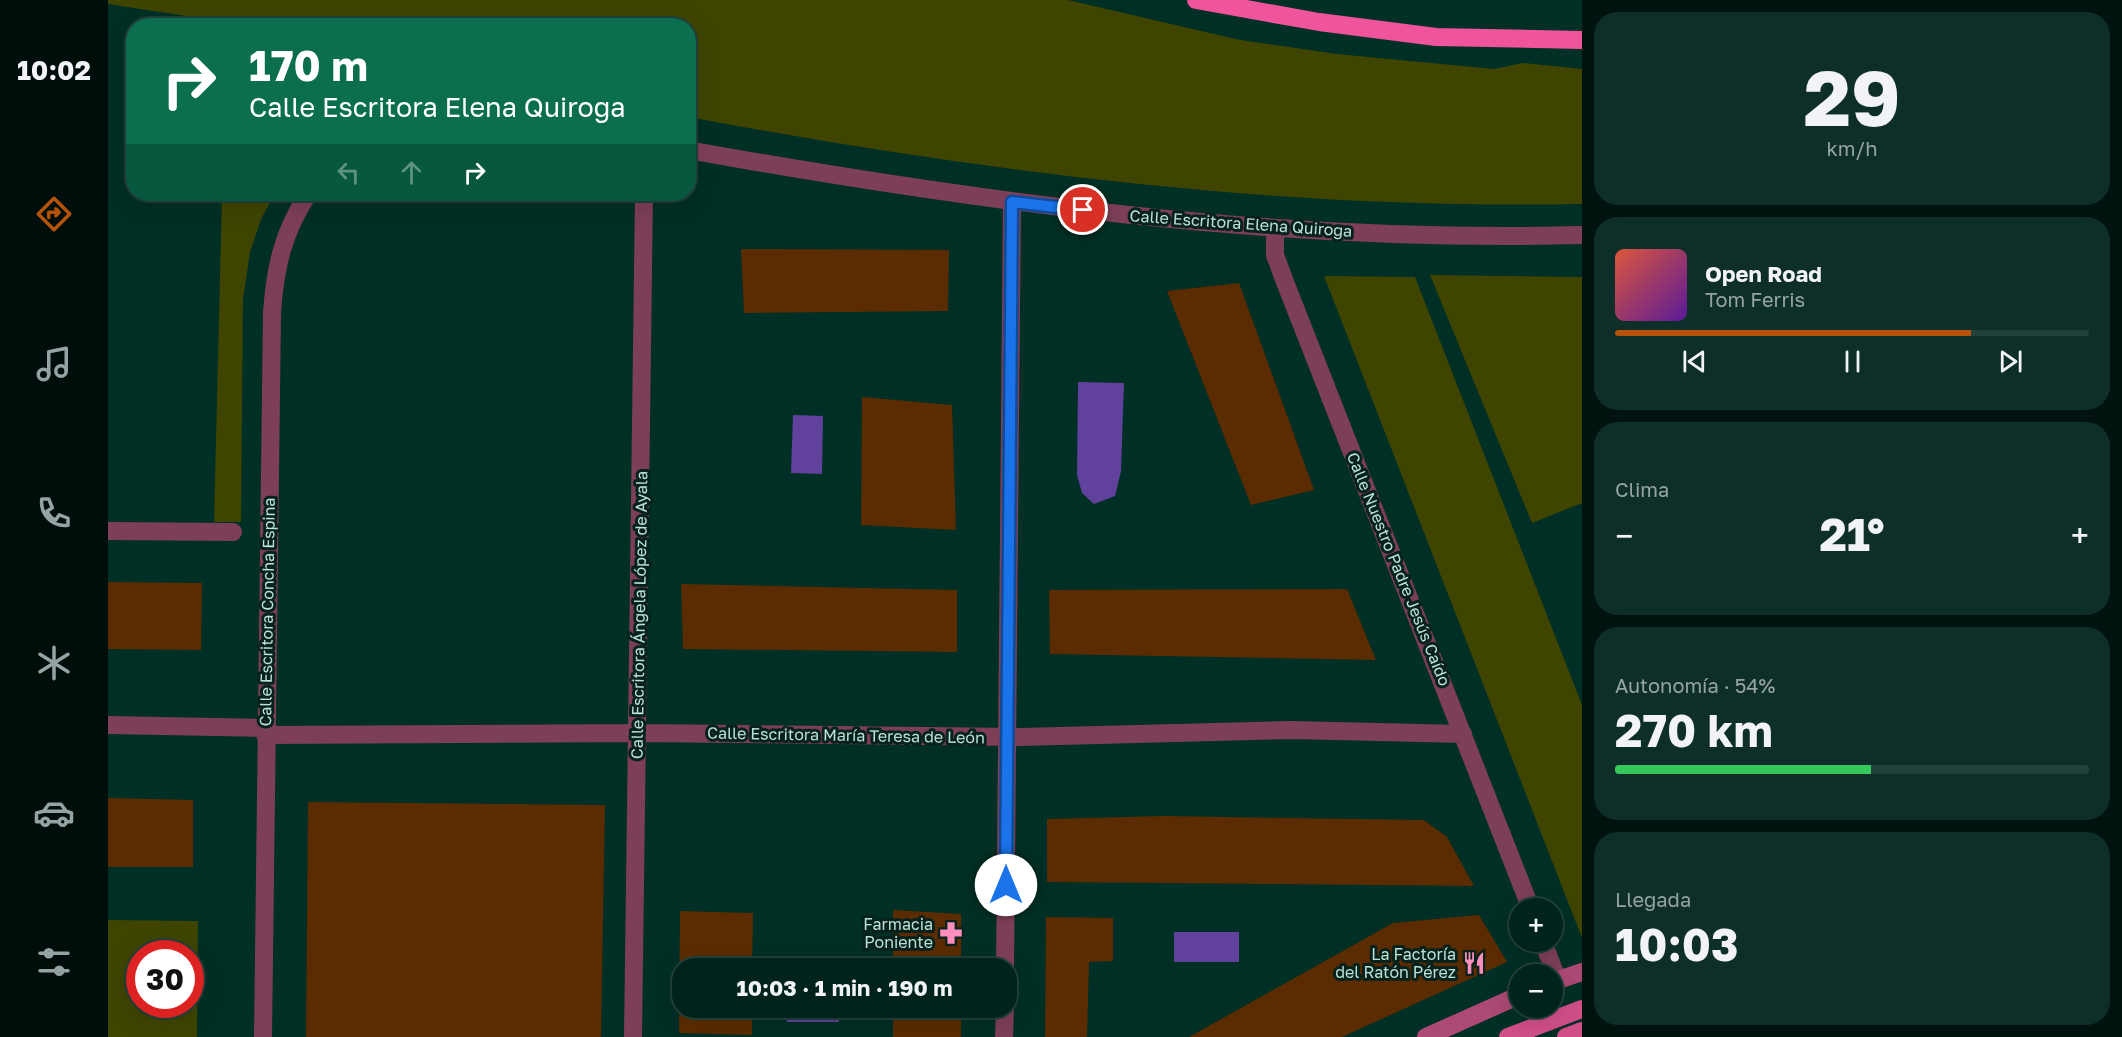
<!DOCTYPE html>
<html lang="es">
<meta charset="utf-8">
<style>
:root{--surface:#00231c;--page:#0e2f29;--text:#f1f3f6;--muted:#95a4a3;--line:#22403b;--accent:#b45309}
body{margin:0;font-family:"Golos Text",sans-serif;background:var(--page);color:var(--text);height:100vh;display:flex;flex-direction:column;font-size:22px;white-space:nowrap}
*{box-sizing:border-box;margin:0}
p{font-size:20px;color:var(--muted)}
.icon{flex:none;width:33px;height:33px;fill:none;stroke:currentColor;stroke-width:2;stroke-linecap:round;stroke-linejoin:round}
.map{position:relative;flex:1;overflow:hidden}
.drawer{display:flex;flex-direction:column;gap:12px;padding:12px;background:#00130f;width:540px}
.drawer>*{flex:none}
.guide{position:absolute;left:18px;top:18px;width:570px;height:183px;border-radius:24px;box-shadow:0 6px 24px #0002,0 0 0 2px var(--line);background:#0b6e4f;color:#fff;overflow:hidden}
.fabs{position:absolute;left:1401px;top:898px;display:grid;gap:12px}
.fabs a{display:grid;place-items:center;width:54px;height:54px;border-radius:50%;background:var(--surface);box-shadow:0 6px 24px #0002,0 0 0 2px var(--line);font-size:30px}
.speed{position:absolute;left:18px;top:940px;display:flex;gap:12px;font-size:30px;font-weight:700;text-align:center}
.speed>*{display:grid;place-content:center;width:78px;height:78px;border-radius:50%;background:var(--surface);box-shadow:0 6px 24px #0002,0 0 0 2px var(--line);line-height:1}
.speed .limit{border:9px solid #d22;background:#fff;color:#111}
.pin{position:absolute;display:grid;place-items:center;width:51px;height:51px;color:#fff;margin:-26px;border:3px solid #fff;border-radius:50%;box-shadow:0 2px 6px #0007}
.me{position:absolute;width:66px;margin:-33px;rotate:0deg;stroke-linejoin:round;filter:drop-shadow(0 0 4px #0008)}
.turn{display:flex;align-items:center;gap:21px;height:126px;padding:0 24px;font-size:27px}
.turn .icon{width:78px;height:78px;stroke-width:2.5}
.turn b{display:block;font-size:42px;line-height:51px}
.lanes{display:flex;align-items:center;height:57px;padding:0 24px;background:#0003;justify-content:center;gap:30px;direction:ltr}
.lanes .off{opacity:.35}
.big{font-size:45px;font-weight:700;line-height:1.1}
.drawer .tile{flex:1;display:flex;flex-direction:column;justify-content:center;gap:9px;min-width:0;padding:0 21px;border-radius:24px;background:var(--page)}
.drawer .dial{align-items:center;gap:0}
.dial b{font-size:78px;line-height:1}
.song{display:flex;align-items:center;gap:18px}
.cover{width:72px;height:72px;border-radius:9px;background:linear-gradient(135deg,hsl(10 70% 55%),hsl(270 70% 35%))}
.played{height:6px;border-radius:3px;background:linear-gradient(90deg,var(--accent) 75%,var(--line) 75%)}
.keys{display:flex;justify-content:space-around;direction:ltr}
.heat{display:flex;justify-content:space-between;align-items:center;font-size:33px;direction:ltr}
.charge{height:9px;border-radius:4px;background:linear-gradient(90deg,#34c759 54%,var(--line) 0)}
.trip{position:absolute;left:564px;top:958px;width:345px;height:60px;border-radius:24px;background:var(--surface);box-shadow:0 6px 24px #0002,0 0 0 2px var(--line);font-weight:700;line-height:60px;text-align:center}
main{display:flex;flex:1;min-height:0}
.dock{display:flex;flex-direction:column;width:108px;justify-content:space-around;align-items:center;background:#000e0b;color:var(--muted)}
.dock .icon{width:42px;height:42px}
.dock .selected{color:var(--accent)}
.dock b{font-size:27px;color:var(--text)}
.map>svg:first-child{display:block}
.green{fill:#3f4501;fill-rule:evenodd}
.water{fill:#60429d}
.building{fill:#5b2c01}
.lines{fill:none;stroke-linecap:round;stroke-linejoin:round}
.street{stroke:#7d3f58;stroke-width:18}
.secondary{stroke:#ac4974;stroke-width:18}
.primary{stroke:#d04f89;stroke-width:18}
.highway{stroke:#f0549c;stroke-width:18}
.route-casing{stroke:#114b97;stroke-width:15}
.route{stroke:#1a73e8;stroke-width:10}
.labels{text-anchor:middle;dominant-baseline:central;stroke-width:6;stroke-linejoin:round;paint-order:stroke}
.street-label{font-size:16px;fill:#bbe2d7;stroke:#07221c}
.poi-label{font-size:16px;fill:#bbe2d7;stroke:#07221c;text-anchor:end}
</style>
<main>
<nav class="dock">
<b>10:02</b>
<svg class="icon selected" aria-label="directions" viewBox="0 0 24 24"><path d="M12 3l9 9-9 9-9-9zM9 14v-3h6M13 9l2 2-2 2"/></svg>
<svg class="icon" aria-label="music" viewBox="0 0 24 24"><path d="M9 18V5l10-2v13"/><circle cx="6" cy="18" r="3"/><circle cx="16" cy="16" r="3"/></svg>
<svg class="icon" aria-label="phone" viewBox="0 0 24 24"><path d="M5 4h4l2 5-3 2q2 4 5 5l2-3 5 2v4C11 20 4 13 5 4z"/></svg>
<svg class="icon" aria-label="climate" viewBox="0 0 24 24"><path d="M12 3v18M4 7l16 10M4 17L20 7"/></svg>
<svg class="icon" aria-label="car" viewBox="0 0 24 24"><path d="M5 17H2v-5l4-1 3-4h7l3 4 3 1v5h-3M9 17h6M6 11h13"/><circle cx="7" cy="17" r="2"/><circle cx="17" cy="17" r="2"/></svg>
<svg class="icon" aria-label="filters" viewBox="0 0 24 24"><path d="M4 7h16M4 17h16"/><circle cx="9" cy="7" r="2"/><circle cx="15" cy="17" r="2"/></svg>
</nav>
<div class="map">
<svg width="1474" height="1037" viewBox="0 0 1474 1037">
<rect width="100%" height="100%" fill="#002f25"/>
<path class="green" d="M0 0H960L1132 40 1229 54 1386 69 1415 63 1474 69V204C1173 210 875 172 581 117L580 26H117V22L0 4Z
M114 194H167L154 217 142 252 135 300 133 522H106Z
M1322 275 1474 277V503L1424 523Z
M1216 276 1307 277 1474 705V938Z
M0 920 90 921 89 1037H0ZM32 954H82V1005H32Z"/>
<path class="water" d="M970 382 1016 383 1013 471 1007 496 986 504 974 493 969 475Z
M685 415 715 416 714 474 683 473Z
M1066 932H1131V962H1066Z
M679 1008H731V1022H679Z"/>
<path class="building" d="M633 249 841 250 840 311 636 313Z
M1131 283 1206 490 1143 505 1059 291Z
M754 397 844 405 848 530 753 525Z
M0 582 94 583 93 650 0 649Z
M573 584 849 590V652L575 649Z
M1239 589 1268 660 942 654 941 590Z
M0 798 85 800V867H0Z
M200 802 497 805 493 1037H198Z
M1056 816 1316 820 1339 837 1366 886 939 882V819Z
M785 910 853 914V969H785Z
M572 911 645 913 644 969H574V1008H644V1035L571 1033Z
M1371 915 1399 962 1234 1037H1081L1285 923Z
M938 917 1005 918V961L981 962 979 1037H937Z
M785 1008H853V1037H785Z"/>
<g class="lines">
<path class="street" d="M580 150C875 203 1174 243 1474 235
M1167 228V255L1177 282 1423 909
M0 531 125 532
M0 725 157 728
M157 735 530 733 913 737 1183 730 1355 734
M1435 942 1450 980
M897 969 904 202
M155 1037 164 313C167 268 175 232 200 194
M525 1037 536 194
M896 1037 897 1008"/>
<path class="secondary" d="M1444 982 1474 972
M1318 1037 1412 995"/>
<path class="primary" d="M1400 1037 1474 1009
M1458 1037 1474 1031"/>
<path class="highway" d="M1088 0 1211 22 1328 37 1474 40"/>
</g>
<g class="lines">
<g class="route-casing">
<path id="route" d="M898 885 904 202 975 210"/>
</g>
<use href="#route" class="route"/>
</g>
<defs>
<g id="pharmacy-bare" transform="scale(1.8)"><path d="M-2-6h4v4h4v4h-4v4h-4v-4h-4v-4h4Z" fill="#fe8ebb" stroke="#07221c" stroke-width="2.5" paint-order="stroke"/></g>
<g id="restaurant-bare" transform="scale(1.8)"><path d="M-5-6h1v4h1v-4h1v4h1v-4h1v5L-1.5 .5V6h-2V.5L-5-1ZM5-6V6H3V1.5H1.5Q1.5-4 5-6Z" fill="#fe8ebb" stroke="#07221c" stroke-width="2.5" paint-order="stroke"/></g>
</defs>
<g fill-rule="evenodd">
<use href="#pharmacy-bare" x="843" y="933"/>
<use href="#restaurant-bare" x="1366" y="963"/>
</g>
<g class="labels">
<g class="street-label">
<text transform="translate(1133 223) rotate(4)">Calle Escritora Elena Quiroga</text>
<text transform="translate(1291 569) rotate(68)">Calle Nuestro Padre Jesús Caído</text>
<text transform="translate(159 612) rotate(-89)">Calle Escritora Concha Espina</text>
<text transform="translate(531 615) rotate(-89)">Calle Escritora Ángela López de Ayala</text>
<text transform="translate(738 735) rotate(1)">Calle Escritora María Teresa de León</text>
</g>
<g class="poi-label">
<text x="825" y="924">Farmacia<tspan x="825" dy="18">Poniente</tspan></text>
<text x="1348" y="954">La Factoría<tspan x="1348" dy="18">del Ratón Pérez</tspan></text>
</g>
</g>
</svg>
<div class="fabs">
<a>+</a>
<a>−</a>
</div>
<div class="speed"><div class="limit">30</div></div>
<div class="pin" style="left:975px;top:210px;background:#d93025"><svg class="icon" aria-label="arrive" viewBox="0 0 24 24"><path d="M6 21V4h12l-3 4 3 4H6"/></svg></div>
<svg class="me" style="left:898px;top:885px" viewBox="-20 -20 40 40"><circle r="19" fill="#fff"/><path d="M0-13L10 11 0 6-10 11z" fill="#1a73e8"/></svg>
<div class="trip">10:03 · 1 min · 190 m</div>
<div class="guide">
<div class="turn"><svg class="icon" aria-label="right" viewBox="0 0 24 24"><path d="M7 20v-9h11M14 6l5 5-5 5"/></svg><div><b>170 m</b>Calle Escritora Elena Quiroga</div></div>
<div class="lanes"><svg class="icon off" aria-label="left" viewBox="0 0 24 24"><path d="M17 20v-9H6M10 6l-5 5 5 5"/></svg><svg class="icon off" aria-label="ahead" viewBox="0 0 24 24"><path d="M12 20V5M6 11l6-6 6 6"/></svg><svg class="icon" aria-label="right" viewBox="0 0 24 24"><path d="M7 20v-9h11M14 6l5 5-5 5"/></svg></div>
</div>
</div>
<section class="drawer">
<div class="tile dial"><b>29</b><p>km/h</p></div>
<div class="tile">
<div class="song"><i class="cover"></i><div><b>Open Road</b><p>Tom Ferris</p></div></div>
<div class="played"></div>
<div class="keys"><svg class="icon" aria-label="previous" viewBox="0 0 24 24"><path d="M18 5L8 12l10 7zM5 5v14"/></svg><svg class="icon" aria-label="pause" viewBox="0 0 24 24"><path d="M8 5v14M16 5v14"/></svg><svg class="icon" aria-label="next" viewBox="0 0 24 24"><path d="M6 5l10 7-10 7zM19 5v14"/></svg></div>
</div>
<div class="tile"><p>Clima</p>
<div class="heat"><a>−</a><b class="big">21°</b><a>+</a></div>
</div>
<div class="tile"><p>Autonomía · 54%</p><b class="big">270 km</b><div class="charge"></div></div>
<div class="tile"><p>Llegada</p><b class="big">10:03</b></div>
</section>
</main>
